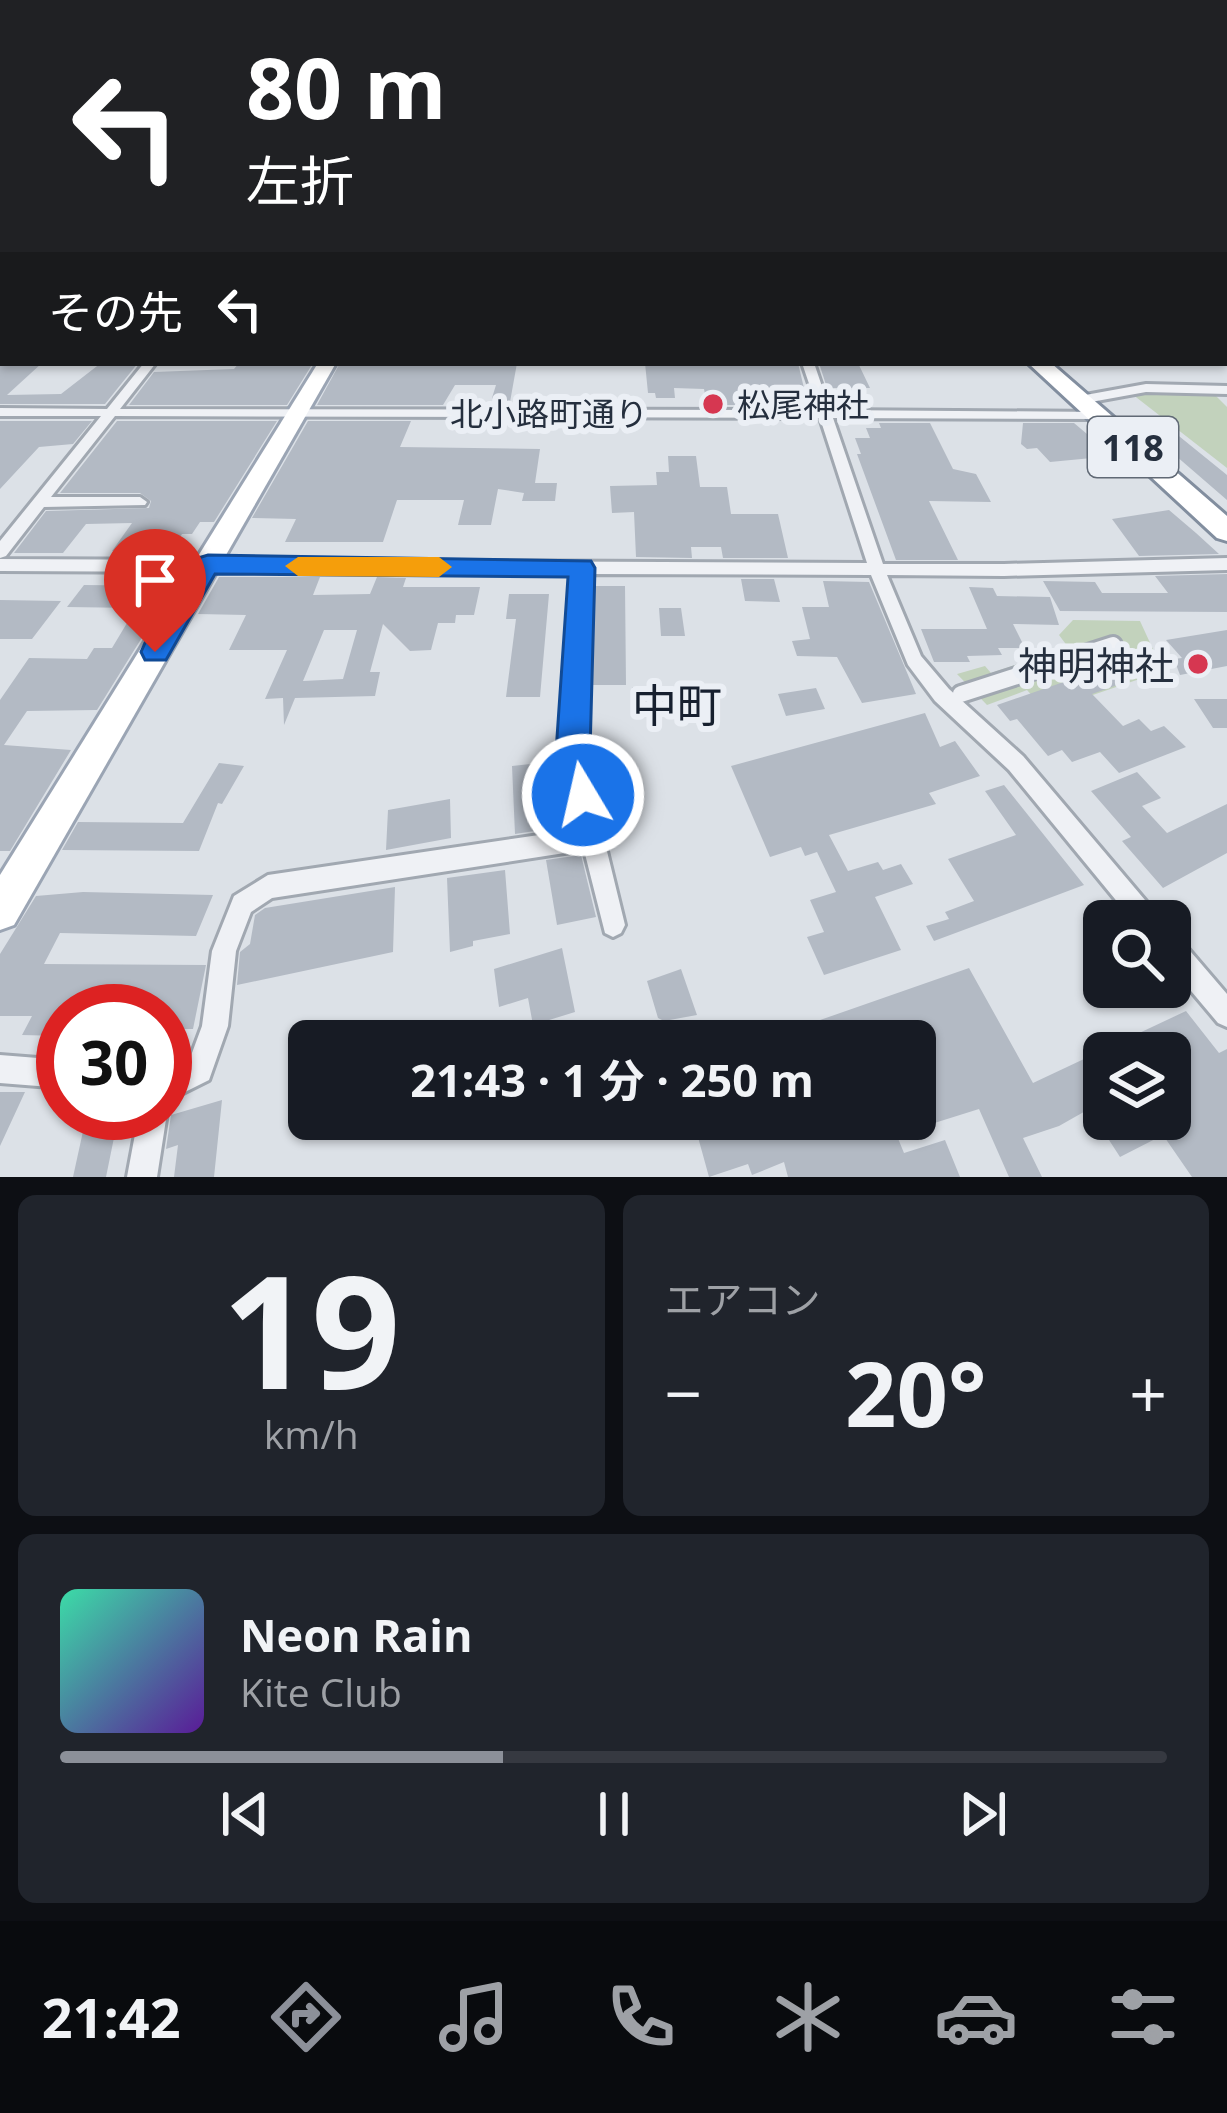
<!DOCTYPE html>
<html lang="ja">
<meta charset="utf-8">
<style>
:root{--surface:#171b24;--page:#20242c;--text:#f1f3f6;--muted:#9ea1a6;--line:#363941;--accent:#8c9099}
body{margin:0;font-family:"Open Sans","Noto Sans JP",sans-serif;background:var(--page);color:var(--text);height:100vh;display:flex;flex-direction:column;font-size:45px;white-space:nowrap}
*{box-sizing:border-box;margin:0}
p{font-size:39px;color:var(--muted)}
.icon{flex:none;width:66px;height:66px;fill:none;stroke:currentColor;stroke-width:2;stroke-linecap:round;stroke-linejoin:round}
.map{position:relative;height:1177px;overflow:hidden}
.side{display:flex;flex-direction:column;gap:18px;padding:18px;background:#0d0f14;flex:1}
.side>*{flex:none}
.top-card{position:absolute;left:0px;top:0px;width:1227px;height:366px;box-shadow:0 3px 9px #0004;background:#202124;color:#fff;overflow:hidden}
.tools{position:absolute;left:1083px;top:900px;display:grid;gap:24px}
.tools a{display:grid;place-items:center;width:108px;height:108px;border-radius:18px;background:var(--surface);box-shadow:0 3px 9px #0004;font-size:60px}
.speed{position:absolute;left:36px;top:984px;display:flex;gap:24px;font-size:60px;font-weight:700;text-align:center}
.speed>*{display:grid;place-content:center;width:156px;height:156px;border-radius:50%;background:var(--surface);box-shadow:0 3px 9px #0004;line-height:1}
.speed .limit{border:18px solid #d22;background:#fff;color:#111}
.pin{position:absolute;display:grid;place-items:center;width:102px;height:102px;color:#fff;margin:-123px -51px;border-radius:50% 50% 50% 0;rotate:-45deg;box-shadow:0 0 12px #0007}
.pin .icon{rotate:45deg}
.me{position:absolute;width:132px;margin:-66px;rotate:351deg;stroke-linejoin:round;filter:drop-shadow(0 0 9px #0008)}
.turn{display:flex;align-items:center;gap:42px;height:252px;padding:0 48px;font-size:54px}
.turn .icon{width:156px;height:156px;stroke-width:2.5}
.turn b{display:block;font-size:84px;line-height:102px}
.then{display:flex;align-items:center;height:114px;padding:0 48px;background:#0003;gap:24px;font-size:45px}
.big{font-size:90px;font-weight:700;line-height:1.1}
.side .widget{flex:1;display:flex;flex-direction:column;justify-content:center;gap:18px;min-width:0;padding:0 42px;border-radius:18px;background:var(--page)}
.side .dial{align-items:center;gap:0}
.dial b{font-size:156px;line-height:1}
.song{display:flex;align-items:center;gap:36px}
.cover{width:144px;height:144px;border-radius:18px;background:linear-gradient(135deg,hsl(160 70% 55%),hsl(270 70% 35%))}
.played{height:12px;border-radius:6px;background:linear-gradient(90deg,var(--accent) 40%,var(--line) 40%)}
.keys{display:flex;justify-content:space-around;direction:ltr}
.heat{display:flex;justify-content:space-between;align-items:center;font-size:66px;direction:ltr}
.side .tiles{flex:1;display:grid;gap:18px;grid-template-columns:1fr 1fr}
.widget:last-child{grid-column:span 2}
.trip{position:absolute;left:288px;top:1020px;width:648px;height:120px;border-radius:18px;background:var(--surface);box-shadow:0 3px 9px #0004;font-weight:700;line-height:120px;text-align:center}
.tab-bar{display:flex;height:192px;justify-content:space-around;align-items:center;background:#090b0e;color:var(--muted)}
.tab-bar .icon{width:84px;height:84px}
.tab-bar .selected{color:var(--accent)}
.tab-bar b{font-size:54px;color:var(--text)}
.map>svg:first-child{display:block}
.green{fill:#c2d2bc}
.building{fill:#b3bac4;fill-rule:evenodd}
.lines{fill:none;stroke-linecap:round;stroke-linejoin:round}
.pedestrian-casing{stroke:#a1a8b1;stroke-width:22}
.minor-casing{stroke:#a1a8b1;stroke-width:6}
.primary-casing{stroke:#9ba5b4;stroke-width:6}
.trunk-casing{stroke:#828e9f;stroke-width:6}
.pedestrian{stroke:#eff1f5;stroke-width:16}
.minor{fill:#eff1f5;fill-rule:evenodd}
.secondary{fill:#fff;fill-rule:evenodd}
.primary{fill:#fff;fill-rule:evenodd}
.trunk{fill:#fff;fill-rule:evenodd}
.route{fill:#1a73e8;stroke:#114b97;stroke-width:3}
.slow{fill:#f59e0b}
.poi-dot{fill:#d63751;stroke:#ebeff5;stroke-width:4.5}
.labels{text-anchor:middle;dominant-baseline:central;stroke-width:12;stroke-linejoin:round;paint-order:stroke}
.far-poi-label{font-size:33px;fill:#252f3e;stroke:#ebeff5;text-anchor:start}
.far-street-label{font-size:33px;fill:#252f3e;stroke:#ebeff5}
.shield{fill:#ebeff5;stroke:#606975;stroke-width:3}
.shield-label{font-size:36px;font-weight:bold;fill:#252f3e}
.poi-label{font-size:39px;fill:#252f3e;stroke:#ebeff5;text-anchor:end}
.quarter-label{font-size:45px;fill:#17202f;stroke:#ebeff5}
</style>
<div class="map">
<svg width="1227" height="1177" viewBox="0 0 1227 1177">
<rect width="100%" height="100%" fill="#dce1e7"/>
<path class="green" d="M1154 390 1211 391 1227 407V468L1132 394Z
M1073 620 1140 621 1163 671 1046 711 1027 690 987 705 957 674 985 666 991 673 1068 647 1059 635Z"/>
<path class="building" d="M0 363H42L7 395 61 394 101 363H138L105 404H0Z
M239 363H313L287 405H129L154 372 234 369Z
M340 363H517L510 402 499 405 492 398 496 385H455L443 405H317Z
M645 363H798L808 405H707L704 389 674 388 675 398H656L655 393H648Z
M819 363H858L870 388H827Z
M0 421H92L73 444 39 447 0 489Z
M117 421H277L214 522H200L192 534H182L171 551H112L132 523 86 524 63 553H14L46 511 149 508 151 501 140 493H60Z
M308 421H411L400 447 540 449 535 483H557L555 501H522L524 493 498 489 491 525H458L464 500H397L383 542H285L296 519 252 518Z
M879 423H930L953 469 976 474 991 502 929 501 958 560H896L857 454H861L855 438H870L866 428H881Z
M1023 423H1074L1113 456 1050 462 1037 448 1027 449 1021 444Z
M1169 428 1227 475V500L1146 430Z
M668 456H696L700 487H727L731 514H778L788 558H723L721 547H691L692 558 636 557 634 512 612 513 610 486 657 485 656 472H669Z
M1169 510 1196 533 1219 554 1139 556 1112 519Z
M1227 574V612L1060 611 1043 581 1095 582 1102 593H1168L1155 576Z
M219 577H320L313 595 370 594 377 577 406 578 403 587H480L474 615H456L455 623H438L431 650 410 651 383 624 370 672H380L375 696 295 698 284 725 283 698 265 699 287 650H229L246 615 198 614ZM324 630H357L343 679 303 681Z
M741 579H774L780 602 745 601Z
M823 581 869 582 916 694 862 703 837 657 797 656 792 641 810 639 802 607H829Z
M84 585 174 586 97 710 27 711 4 745 71 750 10 851H0V700L29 658 87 659 94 648H112L136 608 67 607Z
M594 586H625L626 685H591Z
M969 587 993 588 997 596 1050 597 1059 625 1013 624 1025 648H998L1002 655 967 656 970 662H934L921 629H987Z
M509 594H549L540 697H506L516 619H506Z
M0 600 61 601 32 639H0Z
M659 608H681L685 636H661Z
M1227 630V666L1180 675 1174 659 1182 658 1166 640Z
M1110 666 1126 682 1092 694 1123 726 1139 719 1151 731 1164 726 1186 747 1119 773 1100 752 1072 762 1062 750 1048 756 1017 719 1010 721 997 705Z
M632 687H658L660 716H633Z
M816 688 825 709 786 716 778 694Z
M1194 699H1227V728H1213Z
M925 713 940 747 955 741 980 776 929 793 936 804 829 835 848 871 878 862 883 870 901 864 913 884 875 897 901 950 824 975 807 937 824 932 810 900 836 892 817 852 805 856 801 847 770 857 731 766Z
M549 762 554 828 515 834 512 766Z
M219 763 244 766 222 804 218 803 199 851 62 850 78 822 183 823Z
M1137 772 1161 798 1142 806 1167 833 1227 804V853L1163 888 1122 841 1131 837 1091 791Z
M1004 785 1084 885 934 941 926 926 949 919 945 912 974 901 948 859 1016 835 985 791Z
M450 799 451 838 386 850 388 810Z
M581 855 596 917 557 925 546 860Z
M505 870 510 934 473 941V946L450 952 447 878Z
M395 887 393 952 237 985 240 952 250 944 255 915 265 908Z
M83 892 213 895 196 936 60 933 44 964 206 965 193 1029H165V1011H63V1036L22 1035 32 1016H0V954L36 896Z
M562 948 575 1012 533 1025 528 998 499 1007 494 969Z
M969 968 1033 1083 1186 1011 1219 1053 1227 1049V1177H1192L1163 1135 1120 1157 1089 1109 1059 1126 1023 1138 1042 1177H1009L979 1109 928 1125 922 1111 915 1114V1041H760ZM1104 1053H1170V1119H1104Z
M681 969 697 1015 664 1021 658 1018 647 981Z
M0 1092H25L0 1146Z
M222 1100 214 1177H174L178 1145 166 1149 171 1115Z
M87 1113H119L106 1177H73Z
M693 1119H890L904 1153 945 1140 960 1177H788L784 1162 752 1175 748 1164 709 1177Z"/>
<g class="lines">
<g class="pedestrian-casing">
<path id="pedestrian" d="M961 694 1113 645"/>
</g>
<g class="minor-casing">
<path id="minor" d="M1224 194H1227V198H1224Z
M0 212H3V216H0Z
M1224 232 1227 233V240L1224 239Z
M144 363H156L120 409 818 410 802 363H814L830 410 1101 412V418L1097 419 833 418 883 564H1004L1227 558V570L1004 576 887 575 921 656 949 689 1023 756 1156 913 1160 921H1133L1009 770 935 701 908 665 871 575 589 574 583 753 625 925 621 933 613 937 605 933 584 850 272 898 251 912 236 951 228 1026 209 1080 181 1094 165 1093V1065L179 1066 189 1061 202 1026 212 951 234 896 268 875 580 829 563 753 573 574 0 571V559L867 563 820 418 115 416 51 497H140L147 502 145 505 44 507 6 556 0 558V541L101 416H0V408L107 409Z
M1146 384 1227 386V394L1146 392 1080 404 1074 400 1080 396Z
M1170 935 1179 938 1227 994V1027L1218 1023 1170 966Z
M0 1055 63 1060V1088L0 1083Z
M165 1108 167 1113 157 1177H127L139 1113H165Z"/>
</g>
<g class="primary-casing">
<path id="primary" d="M318 363H336L14 925 0 930V875Z"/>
</g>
<g class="trunk-casing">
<path id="trunk" d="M0 310H3V322H0Z
M1028 363H1051L1227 516V541L1217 538Z"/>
</g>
<use href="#pedestrian" class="pedestrian"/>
<use href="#minor" class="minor"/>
<path class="secondary" d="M1224 304H1227V314H1224Z"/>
<use href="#primary" class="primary"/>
<use href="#trunk" class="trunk"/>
</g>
<linearGradient id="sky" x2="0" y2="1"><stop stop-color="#86b2dc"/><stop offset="0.54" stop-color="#eff2f4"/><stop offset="1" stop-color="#eff2f4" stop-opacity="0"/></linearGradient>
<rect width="1227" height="357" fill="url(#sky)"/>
<path class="route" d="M208 555 591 561 595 568 590 752 600 795 595 807 583 812 570 807 556 752 568 577 215 574 166 660H145L141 652 145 643 198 558Z"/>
<path class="slow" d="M298 557H439L452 567 439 577 298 576 285 566Z"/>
<g class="poi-dot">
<circle cx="713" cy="404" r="12"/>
<circle cx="1198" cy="664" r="12"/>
</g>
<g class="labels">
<g class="far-poi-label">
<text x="737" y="404">松尾神社</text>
</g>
<g class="far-street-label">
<text x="549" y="413">北小路町通り</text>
</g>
<rect class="shield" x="1088" y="417" width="90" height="60" rx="9"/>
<g class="shield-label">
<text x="1133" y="447">118</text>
</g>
<g class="poi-label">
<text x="1174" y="664">神明神社</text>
</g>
<g class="quarter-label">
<text x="677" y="704">中町</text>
</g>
</g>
</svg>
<div class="tools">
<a><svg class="icon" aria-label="search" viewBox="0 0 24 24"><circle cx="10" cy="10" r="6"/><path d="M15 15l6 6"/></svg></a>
<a><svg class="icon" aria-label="layers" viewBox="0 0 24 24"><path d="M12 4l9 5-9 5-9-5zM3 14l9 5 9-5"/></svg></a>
</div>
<div class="speed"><div class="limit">30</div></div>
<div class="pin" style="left:155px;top:652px;background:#d93025"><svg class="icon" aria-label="arrive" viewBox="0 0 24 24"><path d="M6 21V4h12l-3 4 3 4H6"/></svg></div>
<svg class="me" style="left:583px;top:795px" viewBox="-20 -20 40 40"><circle r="17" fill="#1a73e8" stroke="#fff" stroke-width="3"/><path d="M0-11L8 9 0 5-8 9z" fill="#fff"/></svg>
<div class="trip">21:43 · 1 分 · 250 m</div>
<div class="top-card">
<div class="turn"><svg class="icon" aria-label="left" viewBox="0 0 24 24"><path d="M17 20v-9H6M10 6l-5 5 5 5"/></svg><div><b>80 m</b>左折</div></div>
<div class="then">その先<svg class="icon" aria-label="left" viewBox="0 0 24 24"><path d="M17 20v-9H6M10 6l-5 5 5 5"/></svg></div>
</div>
</div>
<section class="side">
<div class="tiles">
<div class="widget dial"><b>19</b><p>km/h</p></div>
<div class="widget"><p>エアコン</p>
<div class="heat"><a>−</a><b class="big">20°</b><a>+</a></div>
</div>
<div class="widget">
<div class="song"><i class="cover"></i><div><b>Neon Rain</b><p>Kite Club</p></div></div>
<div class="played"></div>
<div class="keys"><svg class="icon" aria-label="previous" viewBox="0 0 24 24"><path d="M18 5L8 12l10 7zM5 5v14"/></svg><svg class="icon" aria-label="pause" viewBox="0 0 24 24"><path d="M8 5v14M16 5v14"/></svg><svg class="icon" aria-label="next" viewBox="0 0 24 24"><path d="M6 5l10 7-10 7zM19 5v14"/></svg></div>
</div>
</div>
</section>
<nav class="tab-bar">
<b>21:42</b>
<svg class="icon selected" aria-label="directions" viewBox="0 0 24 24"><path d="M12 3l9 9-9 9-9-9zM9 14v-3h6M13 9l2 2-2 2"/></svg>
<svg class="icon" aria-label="music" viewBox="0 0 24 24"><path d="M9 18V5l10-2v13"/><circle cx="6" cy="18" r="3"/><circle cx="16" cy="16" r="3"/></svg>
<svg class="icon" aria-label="phone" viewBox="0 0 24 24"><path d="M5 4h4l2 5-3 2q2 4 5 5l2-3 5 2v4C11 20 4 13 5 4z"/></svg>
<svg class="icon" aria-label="climate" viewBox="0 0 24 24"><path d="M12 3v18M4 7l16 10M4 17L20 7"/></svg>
<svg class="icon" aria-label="car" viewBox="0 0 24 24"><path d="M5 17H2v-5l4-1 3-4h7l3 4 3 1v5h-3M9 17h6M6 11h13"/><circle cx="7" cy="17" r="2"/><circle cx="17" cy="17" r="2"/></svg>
<svg class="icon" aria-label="filters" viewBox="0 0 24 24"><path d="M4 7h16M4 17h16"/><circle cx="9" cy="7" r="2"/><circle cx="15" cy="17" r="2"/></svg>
</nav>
